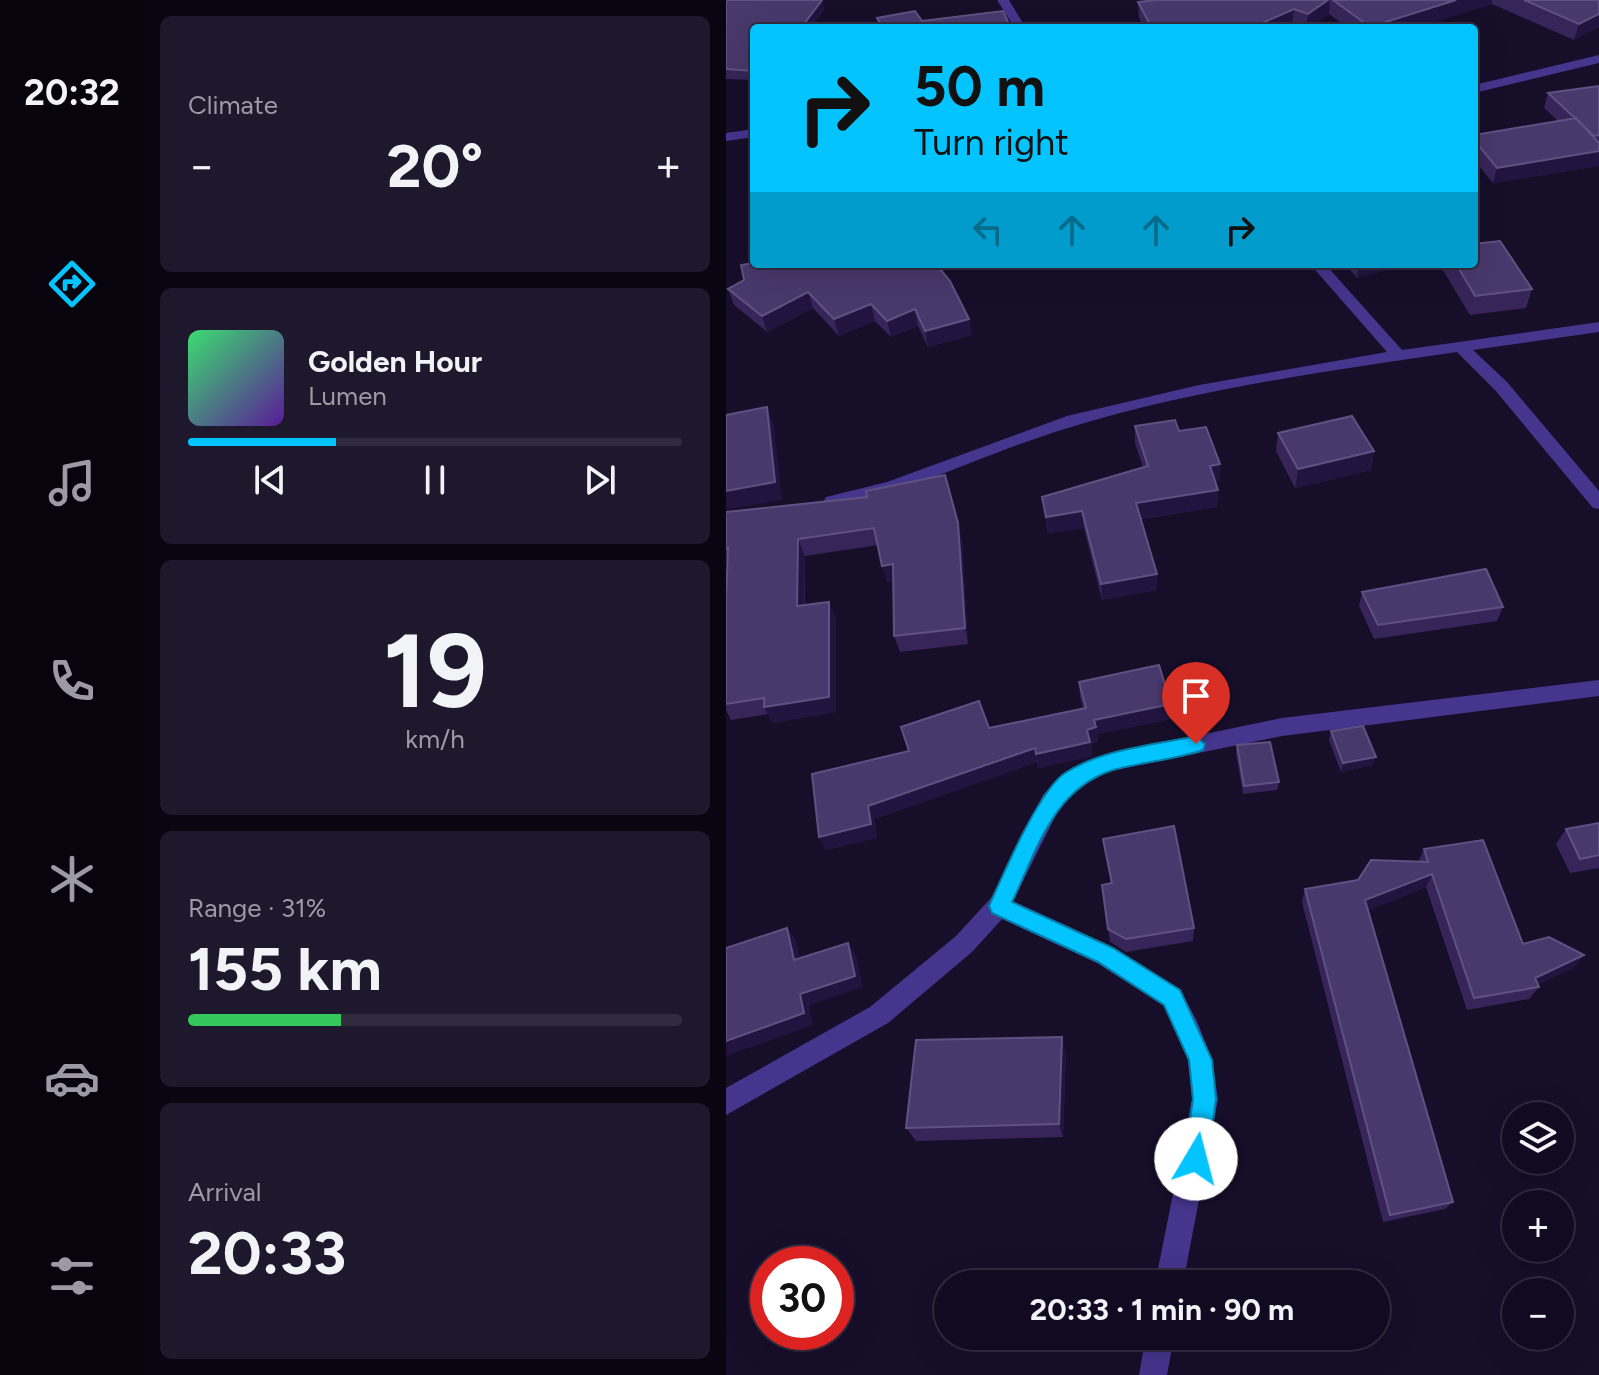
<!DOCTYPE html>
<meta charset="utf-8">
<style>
:root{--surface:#110a20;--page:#1e182d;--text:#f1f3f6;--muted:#9c9aa5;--line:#302b3e;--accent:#03c4ff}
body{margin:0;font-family:Figtree,sans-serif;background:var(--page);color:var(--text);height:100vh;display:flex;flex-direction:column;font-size:30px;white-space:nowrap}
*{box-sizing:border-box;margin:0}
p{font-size:26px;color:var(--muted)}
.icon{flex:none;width:44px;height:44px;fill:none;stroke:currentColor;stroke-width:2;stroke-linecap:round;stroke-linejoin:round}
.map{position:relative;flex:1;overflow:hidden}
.drawer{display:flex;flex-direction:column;gap:16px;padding:16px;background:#090612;width:582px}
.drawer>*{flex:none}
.top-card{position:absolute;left:24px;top:24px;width:728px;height:244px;border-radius:8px;box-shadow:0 8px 32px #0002,0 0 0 2px var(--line);background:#03c4ff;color:#111;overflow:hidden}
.controls{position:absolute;left:776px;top:1102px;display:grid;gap:16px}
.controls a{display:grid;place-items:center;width:72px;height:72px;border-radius:50%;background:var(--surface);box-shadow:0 8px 32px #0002,0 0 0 2px var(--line);font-size:40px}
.speed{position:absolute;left:24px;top:1246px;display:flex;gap:16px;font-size:40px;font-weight:700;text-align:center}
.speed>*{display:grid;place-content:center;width:104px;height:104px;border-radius:50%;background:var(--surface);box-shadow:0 8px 32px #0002,0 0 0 2px var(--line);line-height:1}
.speed .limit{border:12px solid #d22;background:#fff;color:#111}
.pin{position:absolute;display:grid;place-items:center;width:68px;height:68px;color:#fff;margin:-82px -34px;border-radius:50% 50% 50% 0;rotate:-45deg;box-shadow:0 0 8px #0007}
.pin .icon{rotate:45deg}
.me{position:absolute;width:88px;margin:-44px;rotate:8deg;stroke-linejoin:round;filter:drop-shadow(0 0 6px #0008)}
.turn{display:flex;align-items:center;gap:28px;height:168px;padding:0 32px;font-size:36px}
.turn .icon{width:104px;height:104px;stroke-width:2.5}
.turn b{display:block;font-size:56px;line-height:68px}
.lanes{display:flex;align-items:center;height:76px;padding:0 32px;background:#0003;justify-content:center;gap:40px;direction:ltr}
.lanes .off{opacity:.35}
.big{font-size:60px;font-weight:700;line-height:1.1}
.drawer .card{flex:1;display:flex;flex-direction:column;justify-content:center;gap:12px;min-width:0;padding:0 28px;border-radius:12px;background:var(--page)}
.drawer .dial{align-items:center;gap:0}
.dial b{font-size:104px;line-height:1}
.song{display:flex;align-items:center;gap:24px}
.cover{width:96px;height:96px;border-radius:12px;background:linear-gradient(135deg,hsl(140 70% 55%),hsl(270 70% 35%))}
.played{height:8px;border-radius:4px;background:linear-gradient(90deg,var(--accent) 30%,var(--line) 30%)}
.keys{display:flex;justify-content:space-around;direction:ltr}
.heat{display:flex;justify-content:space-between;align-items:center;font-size:44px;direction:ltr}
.charge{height:12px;border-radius:6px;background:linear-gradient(90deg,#34c759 31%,var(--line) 0)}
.trip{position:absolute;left:208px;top:1270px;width:456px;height:80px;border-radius:40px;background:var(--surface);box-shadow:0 8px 32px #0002,0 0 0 2px var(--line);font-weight:700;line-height:80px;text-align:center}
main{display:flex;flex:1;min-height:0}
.tab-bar{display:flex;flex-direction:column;width:144px;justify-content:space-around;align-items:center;background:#07040d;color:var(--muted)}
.tab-bar .icon{width:56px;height:56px}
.tab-bar .active{color:var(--accent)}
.tab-bar b{font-size:36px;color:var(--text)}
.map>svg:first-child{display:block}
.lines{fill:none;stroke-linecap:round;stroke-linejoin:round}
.minor{fill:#44358d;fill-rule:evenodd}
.wall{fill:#372559}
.shaded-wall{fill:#22143f}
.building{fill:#49386b;stroke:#615182;stroke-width:2}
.route{fill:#03c4ff;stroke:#027fa6;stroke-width:2}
</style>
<main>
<nav class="tab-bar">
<b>20:32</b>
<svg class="icon active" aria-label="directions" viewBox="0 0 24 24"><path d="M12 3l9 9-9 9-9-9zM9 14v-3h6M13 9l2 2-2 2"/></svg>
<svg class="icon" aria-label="music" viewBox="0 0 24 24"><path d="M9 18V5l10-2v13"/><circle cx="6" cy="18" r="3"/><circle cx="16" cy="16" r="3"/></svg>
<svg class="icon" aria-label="phone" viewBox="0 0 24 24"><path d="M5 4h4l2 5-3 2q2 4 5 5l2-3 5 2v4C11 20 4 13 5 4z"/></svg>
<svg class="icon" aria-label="climate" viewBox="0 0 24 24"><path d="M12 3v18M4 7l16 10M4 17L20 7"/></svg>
<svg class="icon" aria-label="car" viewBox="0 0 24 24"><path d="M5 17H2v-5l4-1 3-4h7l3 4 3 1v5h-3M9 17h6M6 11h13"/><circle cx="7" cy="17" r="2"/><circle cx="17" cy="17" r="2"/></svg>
<svg class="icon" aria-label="filters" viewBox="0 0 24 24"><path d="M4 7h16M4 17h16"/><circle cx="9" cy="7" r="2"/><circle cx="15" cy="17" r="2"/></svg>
</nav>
<section class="drawer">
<div class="card"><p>Climate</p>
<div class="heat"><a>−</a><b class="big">20°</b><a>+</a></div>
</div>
<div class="card">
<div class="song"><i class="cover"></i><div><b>Golden Hour</b><p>Lumen</p></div></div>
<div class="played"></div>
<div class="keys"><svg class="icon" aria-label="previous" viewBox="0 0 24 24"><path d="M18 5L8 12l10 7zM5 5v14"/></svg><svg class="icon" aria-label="pause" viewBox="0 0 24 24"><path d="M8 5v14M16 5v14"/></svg><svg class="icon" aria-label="next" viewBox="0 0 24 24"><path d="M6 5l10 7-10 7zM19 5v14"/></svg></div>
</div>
<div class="card dial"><b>19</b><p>km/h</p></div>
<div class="card"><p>Range · 31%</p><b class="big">155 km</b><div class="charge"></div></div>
<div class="card"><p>Arrival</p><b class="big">20:33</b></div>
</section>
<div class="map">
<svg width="873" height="1375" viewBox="0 0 873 1375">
<rect width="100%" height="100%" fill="#170e2a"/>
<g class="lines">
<path class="minor" d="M271 0H283L298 25 296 27H288Z
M873 55V63L748 93V85Z
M28 129V137L0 141V133Z
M584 264H599L676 350 873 322V332L747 350 781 382 873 491V509L867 508 769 390 731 352C601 371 468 389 342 428 262 452 188 491 106 508L97 502 100 497 161 482 341 416 473 385 661 352Z
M873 680V696L556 736 385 771 352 785 333 809 287 901 387 947 454 990 471 1021 486 1060 492 1099 457 1284H429L466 1099 462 1060 452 1037 438 1006 371 963 276 919 246 952 162 1023 0 1115V1088L144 1007 230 936 265 898 317 795 338 773 383 754 556 718Z
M420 1336H448L441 1375H413Z"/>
</g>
<path class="wall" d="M96 0 98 10 84 28H28V80L0 79V3Z
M430 0H873L848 40 766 4 688 28H622L603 14 583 28H575L566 25 560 28H418L413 18 412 2Z
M873 86V166L767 183 748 160V135L832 121 818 108 822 93Z
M619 264H675L674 266 631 278Z
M716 264H748L806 289 800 308 744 315 715 267Z
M18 280 243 319 246 335 202 347 192 326 165 337 149 321 113 336 87 308 41 332 8 305 2 289Z
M409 426 453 431 494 464 493 481H489L492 490 491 507 415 519 431 574V590L376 600 358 528 322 533 316 497 417 467 409 443Z
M552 433 648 451 645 470 569 488 550 451Z
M141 497 236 540 242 644 174 652 168 636 167 581 161 582 152 545 79 556V606L110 619V712L46 723 42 714 5 720 0 710 1 562 0 559V512Z
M636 592 777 607 771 621 648 639 633 606Z
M353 682 445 719 371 734 372 741 365 744 366 756 313 768 311 762 148 819 151 838 100 850 183 751 263 728 357 708 354 697Z
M605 731 647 765 615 772 603 740Z
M511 745 553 782 551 790 517 794 510 753Z
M873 823V868L844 873 830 844 840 829Z
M377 839 468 928 467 941 400 952 384 942 378 899 385 884 379 854Z
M698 849 797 944 848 968 812 984 813 987 803 999 741 1010 700 887 642 910 727 1202 719 1209 657 1222 576 902 579 889 632 880 692 862Z
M340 1052 337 1137 190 1141 180 1128Z"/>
<path class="shaded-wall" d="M96 0 98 10 84 28H75Z
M602 0H604L603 14 583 28H580L582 14Z
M730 0H766V4L688 28H644V27Z
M568 9 566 25 560 28H525Z
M873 14V27L848 40 853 24Z
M873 151V166L767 183 771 168Z
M633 264H675L674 266 631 278Z
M82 292 87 308 41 332 36 316Z
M145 304 149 321 113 336 108 319Z
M189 309 192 326 165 337 161 321Z
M243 319 246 335 202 347 199 331Z
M41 407 48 426 56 500 0 510V491Z
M648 451 645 470 569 488 572 469Z
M494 464 493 481 483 482 484 466Z
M492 490 491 507 411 519 410 503Z
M356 511 358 528 322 533 320 517Z
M232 523 236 540 242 644 239 628Z
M72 539 79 556 78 623 71 606Z
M167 564 172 580 161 582 156 566Z
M431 574V590L376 600 375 584Z
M103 602 110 619V712L46 723 38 707Z
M445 704V719L371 734 372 741 365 744 366 756 313 768 310 754 361 730 368 720Z
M309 748 311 762 148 819 151 838 100 850 93 837 142 806Z
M650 757 647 765 615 772 617 763Z
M706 874 700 887 634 913 639 900Z
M61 928 70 940 77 972 68 960Z
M122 943 130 955 137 987 83 1005 87 1025 0 1056V1041L74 994Z
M858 955 848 968 800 990 809 978Z
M336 1037 340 1052 337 1137 333 1124Z"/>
<path class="building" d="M2 0H96L75 28H28V71L0 69V3Z
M430 0H602L582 14 568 9 525 28H426L412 2Z
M607 0H730L644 27Z
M798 0H873V14L853 24Z
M189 11 196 21 277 11 285 28H157L151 18Z
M873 86V135L868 136 822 93Z
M850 118 873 143V151L771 168 748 140V135Z
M774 241 806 289 749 296 730 264H748V244Z
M28 263V264H210L224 281 243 319 199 331 189 309 161 321 145 304 108 319 82 292 36 316 2 289 18 280 15 265Z
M41 407 49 482 0 491V415Z
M626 416 648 451 572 469 552 433Z
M449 420 453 431 480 427 494 464 484 466 492 490 410 503 431 574 375 584 356 511 320 517 316 497 422 466 409 426Z
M219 475 232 523 239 628 168 636 167 564 156 566 148 528 72 539 71 606 103 602V697L38 707V698L0 704V601L2 548 0 549V512L141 497 140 491Z
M760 569 777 607 652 625 636 592Z
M433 665 445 704 368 720 370 727 361 730 364 742 310 754 309 748 142 806 145 824 93 837 86 774 183 751 175 727 253 701 263 728 360 708 353 682Z
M637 726 650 757 617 763 605 731Z
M544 742 553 782 518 786 511 745Z
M873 823V855L854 859 840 829Z
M448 826 468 928 400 939 382 929 376 885 386 883 377 839Z
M757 840 797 944 823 937 858 955 809 978 813 987 748 998 706 874 639 900 727 1202 664 1215 579 889 632 880 645 860 702 862 698 849Z
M61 928 68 960 122 943 129 976 74 994 78 1013 0 1041V948Z
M336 1037 333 1124 180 1128 190 1040Z"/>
<path class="route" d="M470 736 479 744 477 750C448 760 416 762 387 770 327 789 311 850 286 902L387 948 454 990 486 1060 490 1099 482 1159 478 1168 470 1171 461 1168 458 1159 467 1099 463 1060 438 1005 372 962 266 913 263 906C277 875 313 790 339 773 376 749 428 745 470 736Z"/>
</svg>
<div class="controls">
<a><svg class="icon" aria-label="layers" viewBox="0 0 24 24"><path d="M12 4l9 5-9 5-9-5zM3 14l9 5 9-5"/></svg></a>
<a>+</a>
<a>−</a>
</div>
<div class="speed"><div class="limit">30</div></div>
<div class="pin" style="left:470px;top:744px;background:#d93025"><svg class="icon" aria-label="arrive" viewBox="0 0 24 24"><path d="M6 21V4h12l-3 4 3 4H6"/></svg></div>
<svg class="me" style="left:470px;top:1159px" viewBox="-20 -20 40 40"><circle r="19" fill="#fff"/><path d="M0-13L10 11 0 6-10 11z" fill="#03c4ff"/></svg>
<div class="trip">20:33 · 1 min · 90 m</div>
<div class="top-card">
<div class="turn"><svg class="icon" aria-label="right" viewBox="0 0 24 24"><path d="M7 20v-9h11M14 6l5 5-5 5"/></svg><div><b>50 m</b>Turn right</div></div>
<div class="lanes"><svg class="icon off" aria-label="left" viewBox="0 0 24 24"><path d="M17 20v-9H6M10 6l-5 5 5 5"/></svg><svg class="icon off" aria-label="ahead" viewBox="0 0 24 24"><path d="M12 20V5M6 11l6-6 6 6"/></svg><svg class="icon off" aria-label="ahead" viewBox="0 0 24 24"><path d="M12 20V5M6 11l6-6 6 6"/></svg><svg class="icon" aria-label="right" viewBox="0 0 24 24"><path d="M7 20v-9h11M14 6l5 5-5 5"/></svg></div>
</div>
</div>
</main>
